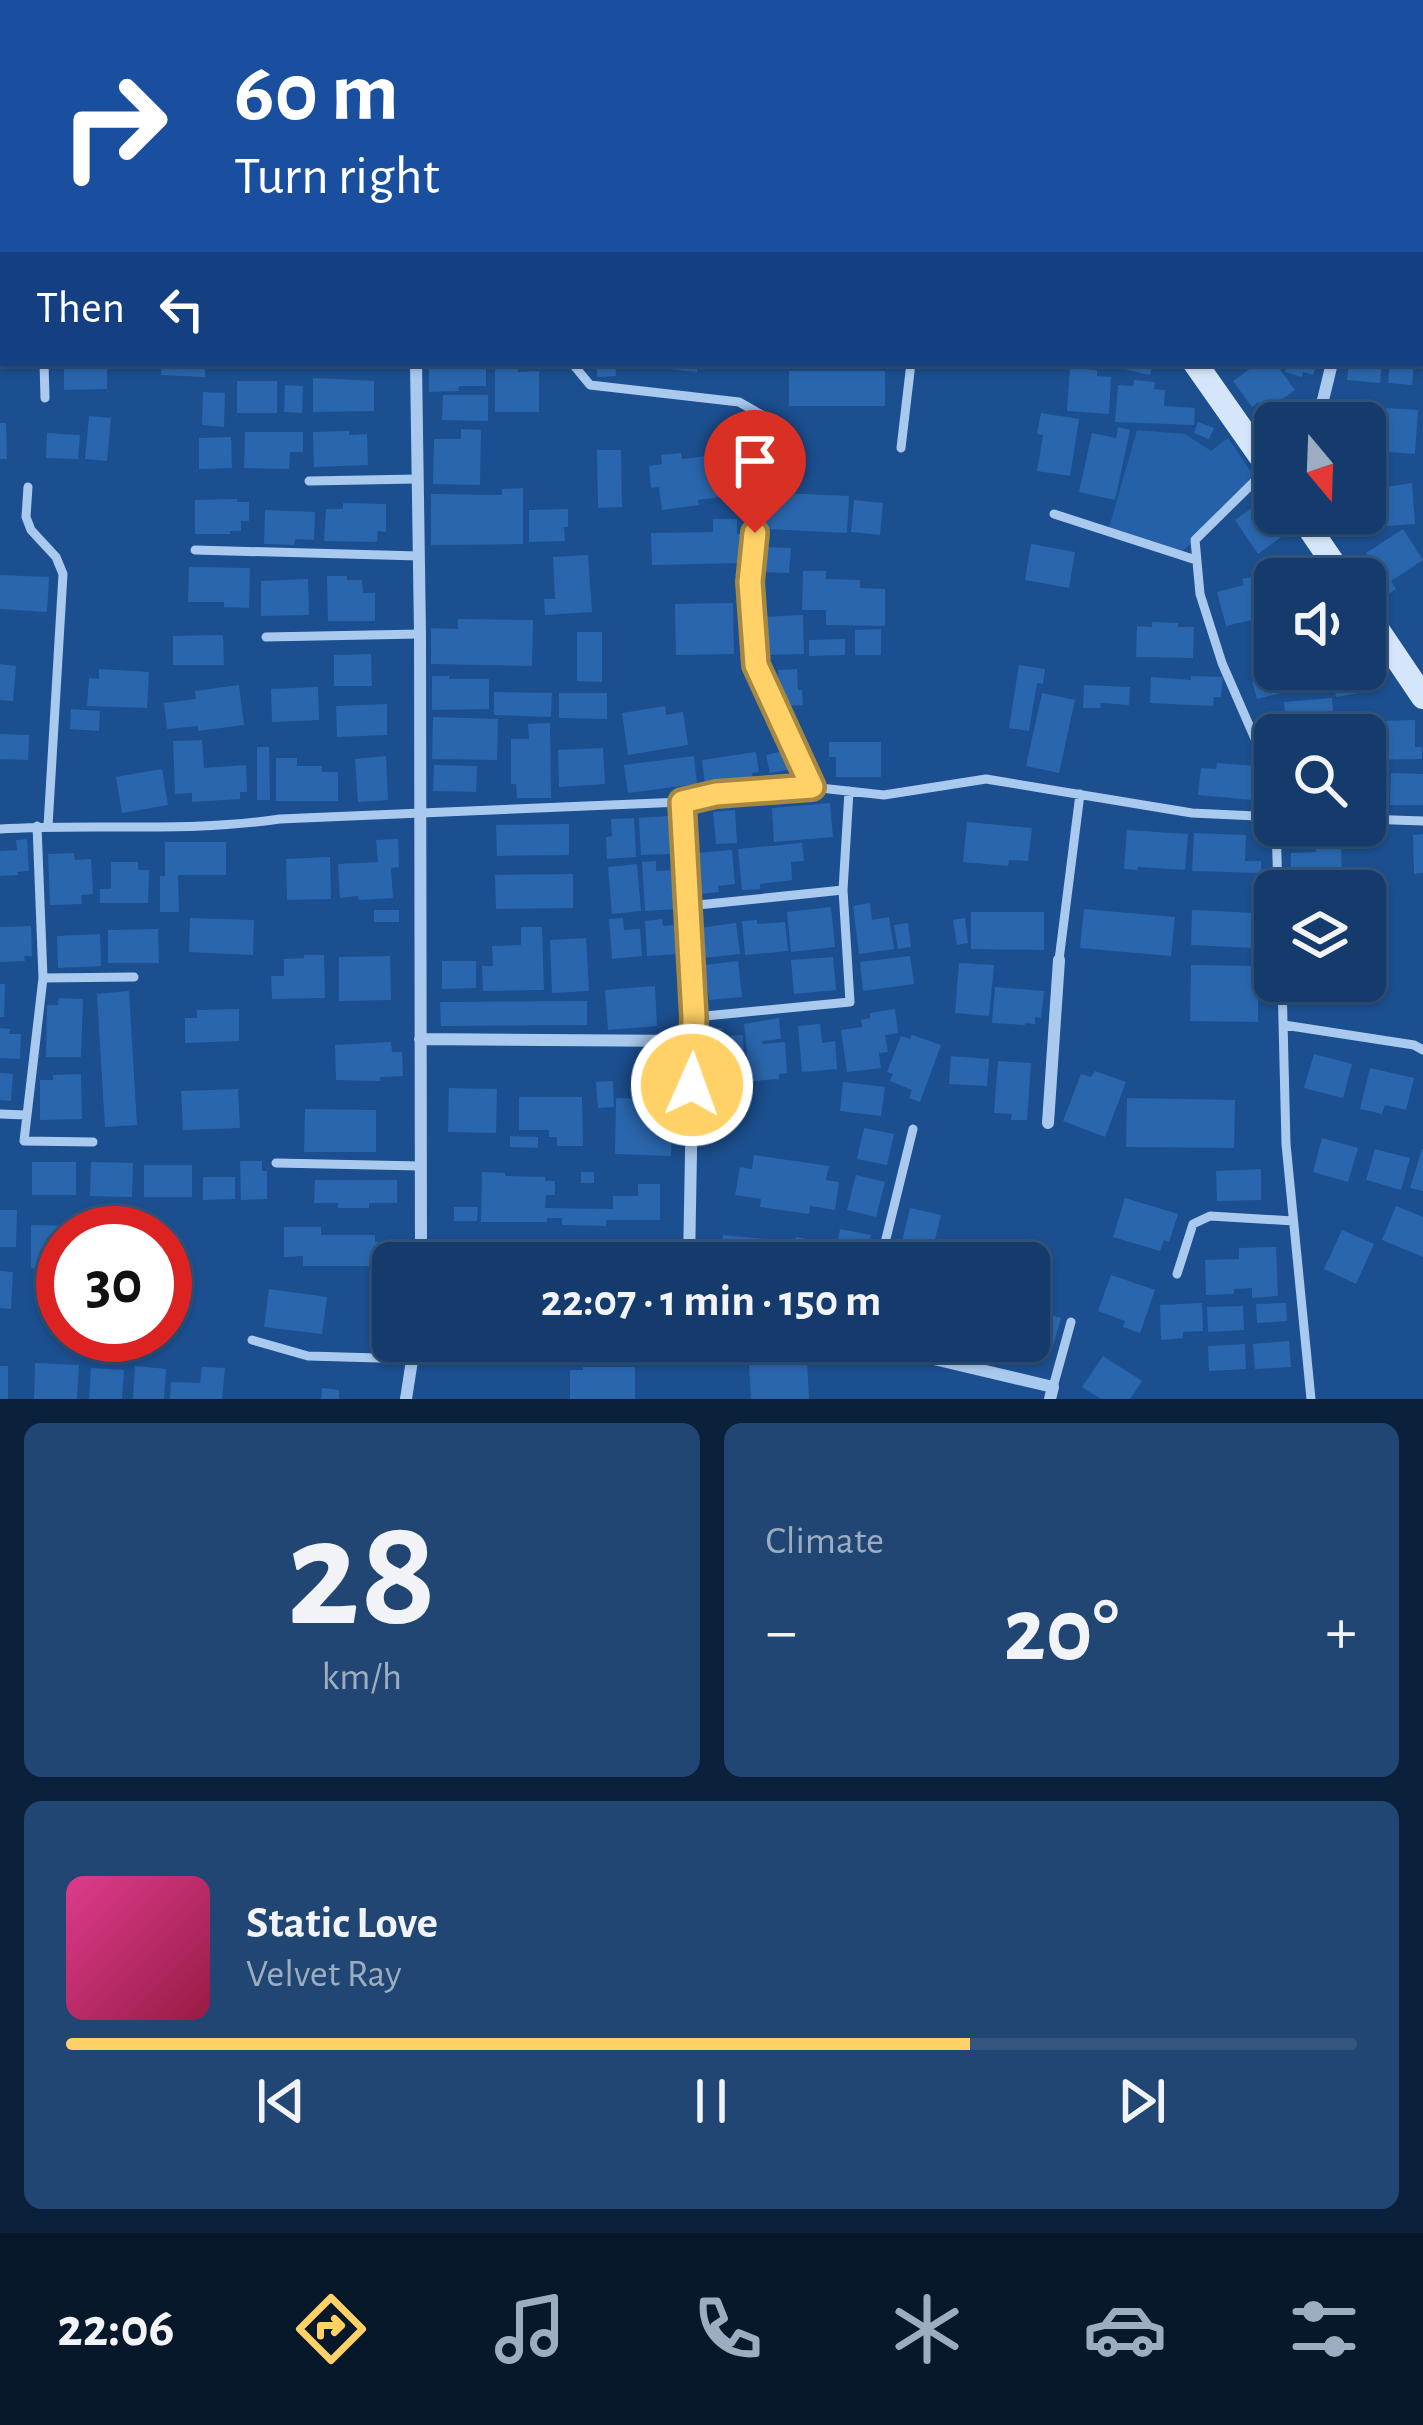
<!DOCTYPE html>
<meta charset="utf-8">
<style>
:root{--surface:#143b6b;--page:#214673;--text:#f1f3f6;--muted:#9dadc1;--line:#33557e;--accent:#ffd166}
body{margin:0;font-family:"Alegreya Sans",sans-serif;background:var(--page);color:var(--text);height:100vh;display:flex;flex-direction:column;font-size:45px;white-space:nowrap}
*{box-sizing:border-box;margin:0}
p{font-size:39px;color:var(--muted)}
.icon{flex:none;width:66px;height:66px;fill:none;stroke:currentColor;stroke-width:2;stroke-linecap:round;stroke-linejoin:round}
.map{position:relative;height:1399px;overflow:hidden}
.drawer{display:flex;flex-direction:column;gap:24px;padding:24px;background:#0b203b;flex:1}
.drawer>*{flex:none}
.hud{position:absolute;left:0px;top:0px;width:1425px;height:366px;box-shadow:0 3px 9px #0004,0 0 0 3px var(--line);background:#1a4fa0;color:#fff;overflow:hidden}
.needle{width:78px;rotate:161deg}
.fabs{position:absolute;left:1254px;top:402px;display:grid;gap:24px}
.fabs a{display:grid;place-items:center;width:132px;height:132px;border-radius:18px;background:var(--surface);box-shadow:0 3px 9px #0004,0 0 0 3px var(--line);font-size:60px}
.speed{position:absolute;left:36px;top:1206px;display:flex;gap:24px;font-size:60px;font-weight:700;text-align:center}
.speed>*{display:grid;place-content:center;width:156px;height:156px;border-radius:50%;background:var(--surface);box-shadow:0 3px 9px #0004,0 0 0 3px var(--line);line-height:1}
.speed .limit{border:18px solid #d22;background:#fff;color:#111}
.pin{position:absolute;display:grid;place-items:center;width:102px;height:102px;color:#fff;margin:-123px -51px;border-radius:50% 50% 50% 0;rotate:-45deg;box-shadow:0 0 12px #0007}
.pin .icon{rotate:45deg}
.me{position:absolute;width:132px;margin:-66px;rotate:2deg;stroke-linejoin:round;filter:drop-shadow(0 0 9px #0008)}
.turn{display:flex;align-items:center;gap:42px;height:252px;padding:0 36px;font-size:54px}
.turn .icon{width:156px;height:156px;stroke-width:2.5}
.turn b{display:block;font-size:84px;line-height:102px}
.then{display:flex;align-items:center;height:114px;padding:0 36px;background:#0003;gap:24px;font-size:45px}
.big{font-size:90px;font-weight:700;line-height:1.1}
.drawer .card{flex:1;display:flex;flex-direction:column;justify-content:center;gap:18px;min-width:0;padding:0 42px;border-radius:18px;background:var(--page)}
.drawer .dial{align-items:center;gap:0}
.dial b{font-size:156px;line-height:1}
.song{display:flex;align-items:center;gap:36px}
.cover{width:144px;height:144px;border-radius:18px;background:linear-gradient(135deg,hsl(330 70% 55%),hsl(340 70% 35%))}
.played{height:12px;border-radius:6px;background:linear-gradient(90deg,var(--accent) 70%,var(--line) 70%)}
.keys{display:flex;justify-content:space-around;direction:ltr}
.heat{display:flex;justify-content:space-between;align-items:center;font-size:66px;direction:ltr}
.drawer .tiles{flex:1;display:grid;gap:24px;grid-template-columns:1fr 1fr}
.card:last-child{grid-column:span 2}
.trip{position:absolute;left:372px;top:1242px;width:678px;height:120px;border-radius:18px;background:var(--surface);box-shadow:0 3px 9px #0004,0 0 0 3px var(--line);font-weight:700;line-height:120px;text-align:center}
.tabs{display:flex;height:192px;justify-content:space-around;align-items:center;background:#08182b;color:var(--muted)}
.tabs .icon{width:84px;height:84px}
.tabs .current{color:var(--accent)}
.tabs b{font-size:54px;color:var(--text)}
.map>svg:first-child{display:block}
.green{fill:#2461a8}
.building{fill:#2a66ad}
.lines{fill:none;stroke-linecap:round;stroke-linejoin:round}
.service{stroke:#a9c9ee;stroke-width:9}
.minor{stroke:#a9c9ee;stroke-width:12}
.secondary{stroke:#d6e6fa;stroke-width:24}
.route-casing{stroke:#a68842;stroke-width:30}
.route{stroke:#ffd166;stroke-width:21}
</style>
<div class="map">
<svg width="1423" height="1399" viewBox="0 0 1423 1399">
<rect width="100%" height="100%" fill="#1b4f8f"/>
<path class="green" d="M1137 430 1185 434 1211 451 1228 438 1256 479 1180 554 1108 531Z"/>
<path class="building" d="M64 363H107V389L64 390Z
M162 363H205V377L161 375Z
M429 363H486V386H459L458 391 429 392Z
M495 363H518V372L539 371V412H495Z
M646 363H698L697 372 645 366Z
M1116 363H1153L1150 375 1115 367Z
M1258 363H1275L1295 390 1265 412 1258 402 1252 407 1233 381Z
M1288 363H1317L1313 375 1303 372 1302 377 1285 372Z
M1349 363H1382L1380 383 1347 380Z
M1390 363H1414L1412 385 1388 383Z
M615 364 616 376 597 377V365Z
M1070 368 1097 370V376L1111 377 1109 414 1067 411Z
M789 371H885V406H789Z
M313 378 374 381V411L313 412Z
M1134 380 1155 382 1154 389 1165 390 1164 406 1195 408 1194 425 1115 422 1118 385 1133 386Z
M237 381H277V413H237Z
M285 385 303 386 302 413 284 412Z
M203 392 225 393 224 427 202 425Z
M443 395H488V421L442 420Z
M1368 407 1418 410 1415 454 1375 451 1376 440H1366Z
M1041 413 1079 419 1070 476 1037 471 1043 435 1037 434Z
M89 416 111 418 107 461 85 459Z
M1198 422 1214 428 1209 439 1194 433Z
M0 423H6L7 459H0Z
M1118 427 1130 430 1115 500 1079 492 1092 433 1116 438Z
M461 429 481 430 480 485 433 484 434 439H461Z
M349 431V435L367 434 368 465 314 467 313 432Z
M245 432H303V452H290L289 469 244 468Z
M47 433 80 435 78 459 46 458Z
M231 437 232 468 199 469V438Z
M597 450H621L622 507 598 508Z
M681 453 682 459 731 453 736 495 698 500 699 505 662 510 659 487 651 488 649 466 662 464 661 455Z
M764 476H780V493L849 496 847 533 767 529 761 521Z
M1412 483 1415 524 1370 527 1367 490Z
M523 488V544L431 545V494L502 495V489Z
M237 499V502H249V521H241V531H230V534H195V500Z
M854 500 883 503 880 535 851 532Z
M1263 500 1287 533 1258 554 1235 520Z
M343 503 386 504V532L378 531 377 542 324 541 326 509H343Z
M568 509V527H564L565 541 529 542V510Z
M265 510 315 512 314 540 295 539 294 545 264 544Z
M713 519H737V534H741L742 563 652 565 651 533 713 532Z
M1403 529 1423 560 1391 581 1396 589 1380 600 1358 565 1369 557 1366 553Z
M1031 544 1075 552 1069 588 1025 580Z
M762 547 791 548 789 573 761 572Z
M588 555 592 612 545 615 544 599H555L553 557Z
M1302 563 1308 579H1275V595L1267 576Z
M189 567 250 568 249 608 224 607V602H188Z
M803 571H826V579L860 580V588L885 589V626L826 625V610H802Z
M0 575 49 577 47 612 0 609Z
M1261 575 1270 609 1263 611 1265 617 1226 626 1217 592 1244 585 1242 579Z
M327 576H347V580H362L363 593H375V621H328Z
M308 579 309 615 261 616V581Z
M733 603 734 654 676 655 675 604Z
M803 615 804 654 764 655 763 617Z
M458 619 533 620 532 666 431 664V628L458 629Z
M1152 622 1178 623V627H1194L1193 658 1136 657 1137 626 1152 627Z
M881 629V655H855V630Z
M577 632H602V682L577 681Z
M223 635 224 665H173V636Z
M845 639V655L809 656V640Z
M371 654 372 686H334V655Z
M0 664 16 666 13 701 0 700Z
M1019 665 1045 669 1043 684 1037 683 1029 731 1009 728Z
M99 669 149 672 147 708 87 706 89 678 99 679Z
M797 669 798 690H802L803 705 785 706V694L779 693 778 670Z
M1331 669H1365L1369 691 1336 697Z
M432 676H449V679H489V709L432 710Z
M1191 676 1223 677 1221 697H1214L1213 706 1150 703 1151 677 1191 680Z
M1277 676 1281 693 1257 699 1252 682Z
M239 685 244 725 198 731V726L167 729 164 703 196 699 195 691Z
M1084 685 1130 687 1129 705 1101 703 1100 708H1083Z
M318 687 319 720 272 722 271 689Z
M494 692 552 693 551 717 494 715Z
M559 693H607V719L559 718Z
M1042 693 1075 700 1059 773 1026 766Z
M1332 698 1334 725 1315 726V735H1299L1298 727 1286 728 1284 702Z
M387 704V735L337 737 336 706Z
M665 706 666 715 683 712 688 745 628 755 622 713Z
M71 709 100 711 99 731 70 729Z
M433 717 498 719 497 760 432 759Z
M1415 720V747H1422V759L1365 760V735H1342V722Z
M550 723 551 798H517L516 784H511V739H529L528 724Z
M0 734 29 735 28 760 0 759Z
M202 740 204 768 246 765 247 792H240V799L192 802V793L175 794 173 741Z
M829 742H881V777H836V757H829Z
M257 747H269L270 800H257Z
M603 748 605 784 559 787 558 750Z
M784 751 787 770 770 773 766 755Z
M756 752 759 772 752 773 753 778 705 784 702 760Z
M386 756 388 800 358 802 355 759Z
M694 756 697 784 628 793 624 765Z
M276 758H297V766H322V772H338V801H276Z
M1217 763 1256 766 1253 800 1198 795 1201 768 1216 769Z
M434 765 477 766 476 792 433 791Z
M162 769 168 805 122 813 116 777Z
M1391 773 1423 774V805H1390Z
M830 803 833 837 774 842 772 808Z
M735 810 737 843 716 844 713 812Z
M668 816 670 854 641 855 639 818Z
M634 818 636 857 607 859 606 837 612 836 611 819Z
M967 822 1032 828 1028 861 1009 860 1008 866 963 862Z
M569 824V855L497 856 496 825Z
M1127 830 1188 834 1185 870 1138 867 1137 870 1124 869Z
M1194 833 1246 835 1245 861H1261V873L1192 871Z
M1423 834V873L1414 874 1413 835Z
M27 839 29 871 17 872 18 875 0 876V851L17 850 16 840Z
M398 839 399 867 391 868 393 898 359 900 358 896 340 898 338 864 378 862 376 840Z
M165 842H226V875H178L179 912H160V876H165Z
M802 843 804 861 791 862 792 880 760 884V889L742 890 738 849Z
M1316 844H1341L1342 883 1291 885V853L1316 852Z
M732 850 735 884 718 886 719 892 701 894 697 853Z
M74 853 75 860 91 859 93 894 81 895 82 904 50 905 48 854Z
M330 857 331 899 287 900 286 859Z
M656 861V871L674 870 677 909 645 911 642 862Z
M111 862H138V870H149L148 903H100V889H111Z
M637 864 641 911 612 914 608 867Z
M573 874V908L496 909 495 875Z
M870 903 872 920 889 917 894 949 859 954 853 906Z
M831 907 835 947 791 952 787 912Z
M1084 909 1175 917 1171 956 1080 948Z
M374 910H399V922H374Z
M1192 910 1255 913 1254 948 1191 945Z
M971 912H1044V950L971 949Z
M190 918 254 920 253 955 189 952Z
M623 918 624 930 640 929 642 956 612 959 609 919Z
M965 918 968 943 957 945 953 920Z
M662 919 663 926 676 925 678 954 647 956 645 921Z
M757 920V924L785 922 788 951 745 955 742 921Z
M736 923 740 954 703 958 699 928Z
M908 923 911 947 898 949 894 925Z
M31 926 32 956H24L25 961 0 962V927Z
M521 927H542L544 990 483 991 482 966H493L492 946 521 945Z
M158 929 159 963H108V930Z
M100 934 101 966 58 968 57 936Z
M586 938 589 991 552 993 550 940Z
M304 955H324L325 998 272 999 271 976H284V959L304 958Z
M390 956 391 1000 339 1001V957Z
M910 956 914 984 863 991 860 962Z
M833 957 836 990 794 994 791 960Z
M442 961H476V988L442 989Z
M738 961 742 997 709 1000 705 965Z
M959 963 994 965 989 1016 955 1013Z
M1191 965 1258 966V1022L1190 1021Z
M0 984H5L4 1017H0Z
M655 986 657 1026 608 1030 605 990Z
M995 987 1044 991 1041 1018 1035 1017V1024L1025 1023V1025L992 1023Z
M129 991 137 1125 105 1127 97 994Z
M59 998 83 999 81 1057H46L47 1005H58Z
M587 1001V1025L441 1026 440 1002Z
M239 1009V1041L185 1043V1018H197V1010Z
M895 1009 898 1033 885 1035 888 1052 879 1053 881 1068 847 1072 841 1030 862 1027 861 1020 870 1018V1013Z
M779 1018 781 1039 762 1041 763 1044 785 1042 787 1073 779 1074V1079L753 1081 752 1073H749L744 1024Z
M820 1024 822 1043 835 1041 837 1069 802 1072 798 1026Z
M0 1028 10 1029 9 1034H21L20 1059 0 1058Z
M722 1028V1036L743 1035 744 1060 722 1061 721 1054 708 1055 706 1029Z
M912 1035 941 1045 920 1102 909 1098 912 1090 890 1081 893 1074 887 1072 901 1036 910 1039Z
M391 1042 392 1052H402L403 1076 380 1077V1081L336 1080 335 1045Z
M1314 1054 1352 1064 1343 1098 1304 1088Z
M951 1056 989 1059 987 1086 949 1084Z
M998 1061 1031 1063 1027 1120H1011L1012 1114 994 1113Z
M707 1065H743V1083H706Z
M1370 1068 1414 1078 1406 1110 1385 1105 1382 1114 1360 1109Z
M1095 1071 1126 1082 1105 1137 1063 1121 1081 1074 1091 1077Z
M0 1073 13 1074 11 1101 0 1100Z
M81 1074 82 1119 40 1120V1080H53V1075Z
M613 1081 614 1107 598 1108 596 1082Z
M843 1082 885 1087 881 1116 840 1111Z
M449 1088 497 1089 496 1133 448 1132Z
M238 1089 240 1128 183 1130 181 1091Z
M519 1097H582L583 1146H557V1137H549V1130H519Z
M616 1098 651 1099V1105H672L671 1156 615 1154Z
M1127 1098 1235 1100 1234 1148 1126 1147Z
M305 1109 376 1110V1152H304Z
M864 1128 894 1134 887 1165 857 1159Z
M510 1136 538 1137V1148L510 1147Z
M1322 1138 1358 1148 1348 1182 1313 1172Z
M1375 1149 1410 1158 1401 1190 1366 1180Z
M1422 1149H1423V1191L1410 1188Z
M754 1155 829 1166 826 1180 839 1182 835 1210 810 1206 809 1214 760 1207 761 1199 735 1195 740 1167 752 1169Z
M240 1161H262V1171H267V1199L241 1200Z
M32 1162H76V1195H32Z
M91 1162 133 1163 132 1197 90 1196Z
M144 1165H192V1197H144Z
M1261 1169V1200L1217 1201 1216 1171Z
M482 1172 505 1173V1176L545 1177V1181H555V1195H546L545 1208 613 1209V1196H638V1184H660V1220H606V1226L562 1225V1218H547V1222H481Z
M581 1172H594V1183H581Z
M856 1175 885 1182 876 1217 847 1210Z
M203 1177H235V1199L203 1200Z
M315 1180H397V1203H369V1208H338V1203H314Z
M1125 1198 1178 1214 1169 1242 1164 1240 1160 1251 1113 1237Z
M1396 1206 1423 1217V1257L1382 1240Z
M454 1207H478L477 1221H454Z
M910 1208 941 1215 929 1263H897Z
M0 1210H17L16 1247H0Z
M31 1225 73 1226V1233H63V1265H60V1269L31 1268Z
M284 1227H321V1235H375V1242H399V1263H393V1266H303V1256L284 1257Z
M840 1229 871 1235 866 1263H834Z
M1342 1230 1374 1244 1356 1284 1324 1269Z
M723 1235 765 1239 763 1263H711L712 1248 722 1249Z
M796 1237 832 1244 829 1263H791Z
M623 1244 624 1250 662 1248 663 1263H603L602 1245Z
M594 1245 595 1263H541L540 1254 580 1251V1246Z
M1276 1247 1278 1296 1252 1298V1288L1234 1289V1294L1206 1295 1205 1260 1239 1259V1248Z
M525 1256V1263H459V1259Z
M0 1271 13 1272 11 1309 0 1308Z
M1111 1275 1155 1290 1140 1333 1123 1327 1125 1321 1098 1311Z
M269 1289 327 1297 322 1334 264 1327Z
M1202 1303 1203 1331 1183 1332V1338L1161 1340 1160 1305Z
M1286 1303 1287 1321 1257 1323 1256 1304Z
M1243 1306 1244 1330 1208 1332 1207 1307Z
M1029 1309 1061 1318 1051 1353 1030 1347 1028 1353 1006 1347 1008 1341H1029Z
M626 1341H651V1358L627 1359Z
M926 1341H976L973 1354Z
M1289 1341 1291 1367 1255 1369 1253 1344Z
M1245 1344 1246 1369 1209 1371 1208 1346Z
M1103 1356 1142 1381 1130 1399H1101L1082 1387Z
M807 1362 809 1399H751L749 1365Z
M35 1363 79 1365 77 1399H34Z
M0 1366H8V1399H0Z
M135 1366 166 1369 164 1399H133Z
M202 1367 225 1368 222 1399H170L171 1382 200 1383Z
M583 1367H635V1399H570V1370H583Z
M91 1368 124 1370 122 1399H89Z
M322 1388 339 1390V1399H321Z"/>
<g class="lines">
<path class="service" d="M160 3V0
M886 3 888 0
M1422 105H1423
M0 194H3
M1422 281H1423
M44 363 45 398
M572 363 590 385 739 402 762 415 761 450
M901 448 911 363
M1265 471 1195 540 1200 594 1222 663 1269 771 1275 814
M309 481 417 479
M28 487 26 517 31 530 56 557 63 574 48 826
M1054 514 1196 560
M755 533 750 582 756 665 811 787
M195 550 419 556
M266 637 420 634
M682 802 695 1017 693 1041
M1365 819 1423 821
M1276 825 1278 891
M37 826 43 978 24 1141 93 1142
M0 829C93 823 187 833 280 819L682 802 716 793 811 787 884 795 986 779 1192 813 1275 817
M688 906 843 890
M1059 960 1080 794
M43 978 134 977
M1282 981 1286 1144 1311 1399
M695 1017 850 1002 843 890 849 791
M1284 1025 1414 1045 1423 1050
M0 1114 26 1115
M276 1163 421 1166
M880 1263 913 1129
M1177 1274 1193 1224 1210 1216 1293 1221
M252 1340 308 1356 413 1359
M1053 1387 1071 1322"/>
<path class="minor" d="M1081 3 1082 0
M1416 3 1418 0
M416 363 420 634 421 1263
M1310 423 1323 400 1332 363
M420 1039 693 1041 689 1263
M1048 1123 1059 960
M705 1341 735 1348 862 1342 1053 1387 1050 1399
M406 1399 415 1341"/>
<path class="secondary" d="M422 3 423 0
M1195 363 1275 477
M1299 513 1344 579
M1365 611 1423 697"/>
</g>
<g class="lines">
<g class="route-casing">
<path id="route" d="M692 1085 694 1017 682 802 716 794 812 787 756 665 750 582 755 533"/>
</g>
<use href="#route" class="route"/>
</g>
</svg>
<div class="fabs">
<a><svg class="needle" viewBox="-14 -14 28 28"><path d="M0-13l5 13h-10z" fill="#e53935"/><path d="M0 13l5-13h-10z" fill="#9dadc1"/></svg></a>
<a><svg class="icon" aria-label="sound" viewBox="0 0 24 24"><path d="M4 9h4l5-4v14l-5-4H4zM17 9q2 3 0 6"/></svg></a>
<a><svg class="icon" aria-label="search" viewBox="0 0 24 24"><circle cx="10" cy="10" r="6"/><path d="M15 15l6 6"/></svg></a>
<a><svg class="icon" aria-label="layers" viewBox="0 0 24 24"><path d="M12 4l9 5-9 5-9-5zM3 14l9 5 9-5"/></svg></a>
</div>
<div class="speed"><div class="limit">30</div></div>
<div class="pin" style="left:755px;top:533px;background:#d93025"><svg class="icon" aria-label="arrive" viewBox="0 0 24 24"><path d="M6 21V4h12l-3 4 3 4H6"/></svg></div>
<svg class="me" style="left:692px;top:1085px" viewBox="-20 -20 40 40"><circle r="17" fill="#ffd166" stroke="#fff" stroke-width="3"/><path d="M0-11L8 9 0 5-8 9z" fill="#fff"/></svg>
<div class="trip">22:07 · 1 min · 150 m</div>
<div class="hud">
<div class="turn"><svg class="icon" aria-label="right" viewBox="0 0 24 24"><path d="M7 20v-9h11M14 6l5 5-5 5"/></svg><div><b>60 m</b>Turn right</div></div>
<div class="then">Then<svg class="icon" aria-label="left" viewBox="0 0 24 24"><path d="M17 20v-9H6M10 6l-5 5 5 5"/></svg></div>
</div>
</div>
<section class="drawer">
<div class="tiles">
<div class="card dial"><b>28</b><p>km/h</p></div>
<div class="card"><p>Climate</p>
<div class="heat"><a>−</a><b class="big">20°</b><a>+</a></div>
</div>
<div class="card">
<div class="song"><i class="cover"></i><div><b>Static Love</b><p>Velvet Ray</p></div></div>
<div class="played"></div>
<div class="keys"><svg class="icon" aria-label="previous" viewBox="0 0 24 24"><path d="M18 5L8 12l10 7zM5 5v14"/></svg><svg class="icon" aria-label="pause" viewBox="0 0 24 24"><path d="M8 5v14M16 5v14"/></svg><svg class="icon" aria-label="next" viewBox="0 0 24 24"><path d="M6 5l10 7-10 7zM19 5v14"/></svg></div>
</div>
</div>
</section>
<nav class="tabs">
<b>22:06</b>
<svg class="icon current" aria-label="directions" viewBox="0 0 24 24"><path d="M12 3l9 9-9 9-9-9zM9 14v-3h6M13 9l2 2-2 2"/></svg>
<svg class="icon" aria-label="music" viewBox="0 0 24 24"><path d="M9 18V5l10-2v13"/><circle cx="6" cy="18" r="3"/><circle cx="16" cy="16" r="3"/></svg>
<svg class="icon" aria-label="phone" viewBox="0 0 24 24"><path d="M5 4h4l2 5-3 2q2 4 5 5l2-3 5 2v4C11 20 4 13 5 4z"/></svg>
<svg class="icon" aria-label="climate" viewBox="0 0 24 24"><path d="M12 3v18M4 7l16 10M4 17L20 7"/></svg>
<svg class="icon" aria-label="car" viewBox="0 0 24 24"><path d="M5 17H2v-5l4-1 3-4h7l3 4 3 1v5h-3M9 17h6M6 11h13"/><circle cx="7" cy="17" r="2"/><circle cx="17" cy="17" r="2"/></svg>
<svg class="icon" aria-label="filters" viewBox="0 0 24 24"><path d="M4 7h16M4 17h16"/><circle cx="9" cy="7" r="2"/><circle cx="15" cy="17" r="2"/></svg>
</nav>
